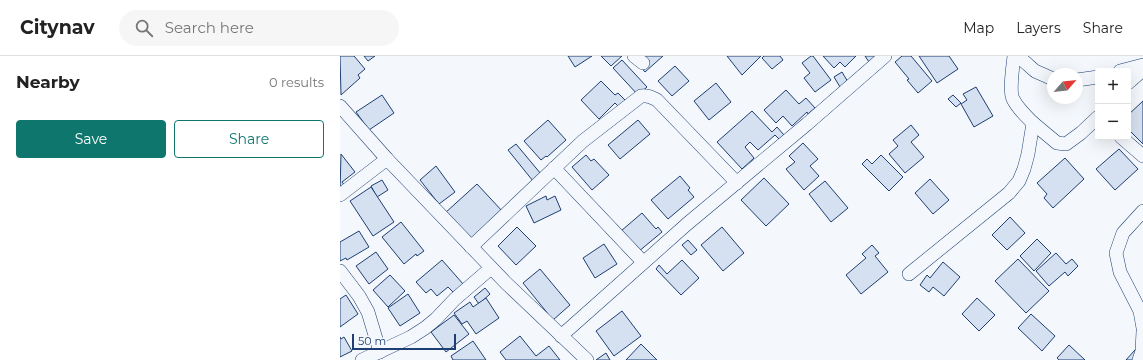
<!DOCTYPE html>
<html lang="en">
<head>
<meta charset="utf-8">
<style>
	:root { --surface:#fff; --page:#f6f6f6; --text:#222; --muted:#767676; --line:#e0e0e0; --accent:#0f766e }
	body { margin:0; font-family:Montserrat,sans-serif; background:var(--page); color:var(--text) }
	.controls { position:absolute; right:12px; top:12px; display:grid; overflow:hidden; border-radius:4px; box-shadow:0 4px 16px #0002 }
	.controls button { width:36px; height:36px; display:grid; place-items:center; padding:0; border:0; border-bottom:1px solid var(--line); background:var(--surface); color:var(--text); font:20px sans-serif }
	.compass { position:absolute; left:707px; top:12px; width:36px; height:36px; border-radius:50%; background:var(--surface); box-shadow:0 4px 16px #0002; rotate:62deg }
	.scale { position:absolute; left:12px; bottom:10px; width:104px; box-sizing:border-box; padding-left:4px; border:2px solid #1d3f73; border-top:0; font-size:11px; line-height:14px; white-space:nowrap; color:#1d3f73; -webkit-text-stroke:3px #f4f7fb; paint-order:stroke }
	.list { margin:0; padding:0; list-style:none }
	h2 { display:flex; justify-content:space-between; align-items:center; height:52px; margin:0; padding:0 16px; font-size:17px }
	h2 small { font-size:13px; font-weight:400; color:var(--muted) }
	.actions { display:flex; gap:8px; padding:12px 16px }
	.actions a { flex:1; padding:9px 0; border:1px solid var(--accent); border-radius:4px; text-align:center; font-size:14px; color:var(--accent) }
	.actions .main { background:var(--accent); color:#fff }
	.icon { flex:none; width:22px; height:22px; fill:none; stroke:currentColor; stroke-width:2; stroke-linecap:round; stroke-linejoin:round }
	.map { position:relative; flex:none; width:803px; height:304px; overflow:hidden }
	header { display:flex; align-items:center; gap:24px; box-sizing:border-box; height:56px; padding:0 20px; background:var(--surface); border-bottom:1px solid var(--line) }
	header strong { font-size:19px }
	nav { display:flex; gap:22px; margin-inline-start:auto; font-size:14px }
	.search { width:280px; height:36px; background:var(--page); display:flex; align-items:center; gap:10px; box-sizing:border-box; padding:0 14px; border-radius:22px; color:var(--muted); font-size:15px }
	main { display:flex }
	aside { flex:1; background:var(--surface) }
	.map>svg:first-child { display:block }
	.building { fill:#d5e0f0; stroke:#1d3f73 }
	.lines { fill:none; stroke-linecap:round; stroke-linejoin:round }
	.street-casing { stroke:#1d3f73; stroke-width:14 }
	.street { stroke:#f4f7fb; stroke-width:13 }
</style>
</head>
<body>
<header>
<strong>Citynav</strong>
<div class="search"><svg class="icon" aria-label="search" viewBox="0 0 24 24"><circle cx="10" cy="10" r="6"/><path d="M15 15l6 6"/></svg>Search here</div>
<nav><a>Map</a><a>Layers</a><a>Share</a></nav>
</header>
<main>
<aside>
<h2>Nearby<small>0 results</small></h2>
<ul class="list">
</ul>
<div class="actions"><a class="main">Save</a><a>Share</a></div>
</aside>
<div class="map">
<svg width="803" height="304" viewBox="0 0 803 304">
	<rect width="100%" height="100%" fill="#f4f7fb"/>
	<!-- building -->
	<g class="building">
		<path d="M 0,0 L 14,0 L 25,13 L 18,19 L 20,22 L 1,39 Z"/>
		<path d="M 24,0 L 35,0 L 28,5 Z"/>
		<path d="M 228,0 L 252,0 L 235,11 Z"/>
		<path d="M 261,0 L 282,0 L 271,10 Z"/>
		<path d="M 291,0 L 323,0 L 305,16 Z"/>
		<path d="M 387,0 L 421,0 L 402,19 Z"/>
		<path d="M 424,0 L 440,0 L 443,4 L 432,13 L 422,2 Z"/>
		<path d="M 471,0 L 473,0 L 491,24 L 475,36 L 464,22 L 470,17 L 462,7 Z"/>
		<path d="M 483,0 L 516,0 L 505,11 L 500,6 L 494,12 Z"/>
		<path d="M 525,0 L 539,0 L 529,6 Z"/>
		<path d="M 562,0 L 571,0 L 592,25 L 578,37 L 567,24 L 569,23 L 555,6 Z"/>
		<path d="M 579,0 L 609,0 L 618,13 L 597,27 Z"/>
		<path d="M 282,4 L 307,31 L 298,39 L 273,12 Z"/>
		<path d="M 335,10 L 349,25 L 332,40 L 318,25 Z"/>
		<path d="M 502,16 L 508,26 L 500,31 L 494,21 Z"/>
		<path d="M 261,25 L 275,39 L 278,37 L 287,46 L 280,52 L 275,47 L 259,63 L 241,44 Z"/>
		<path d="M 376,27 L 391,46 L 369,64 L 354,45 Z"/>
		<path d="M 636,31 L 653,60 L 634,71 L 621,48 L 627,44 L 623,38 Z"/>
		<path d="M 446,34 L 459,48 L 466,42 L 475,52 L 468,58 L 467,56 L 452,70 L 443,60 L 436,67 L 424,54 Z"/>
		<path d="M 42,39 L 54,57 L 29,74 L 16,56 Z"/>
		<path d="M 613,39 L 621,47 L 616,51 L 608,43 Z"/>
		<path d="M 803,45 L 803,88 L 788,73 L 788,59 Z"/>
		<path d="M 412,55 L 432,76 L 437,71 L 444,79 L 439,83 L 435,79 L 418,94 L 410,86 L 405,91 L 414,102 L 402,113 L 377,86 Z"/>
		<path d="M 208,64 L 226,84 L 207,101 L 206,100 L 201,104 L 184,85 Z"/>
		<path d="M 298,64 L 310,78 L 280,103 L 268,89 Z"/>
		<path d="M 571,69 L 579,79 L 571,86 L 584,101 L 565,117 L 549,98 L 558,90 L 553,84 Z"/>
		<path d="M 463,87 L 478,103 L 470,110 L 479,120 L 464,134 L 446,113 L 455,106 L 449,100 Z"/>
		<path d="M 176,88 L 201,118 L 193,125 L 168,94 Z"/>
		<path d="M 779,93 L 798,113 L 775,134 L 756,113 Z"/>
		<path d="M 1,98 L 15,116 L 2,126 L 6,131 L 0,136 Z"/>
		<path d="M 246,99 L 251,105 L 254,103 L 269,119 L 252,134 L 232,111 Z"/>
		<path d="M 541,99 L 563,121 L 549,135 L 522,108 L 527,103 L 532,108 Z"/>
		<path d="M 725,102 L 744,123 L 713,152 L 704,142 L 707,138 L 697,127 Z"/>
		<path d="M 96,110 L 115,136 L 99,148 L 80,124 Z"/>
		<path d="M 340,120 L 350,132 L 348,134 L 354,141 L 328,163 L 311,144 Z"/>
		<path d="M 424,122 L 449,148 L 426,170 L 401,144 Z"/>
		<path d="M 590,123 L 609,144 L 593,158 L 575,137 Z"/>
		<path d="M 42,124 L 48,134 L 37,141 L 31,130 Z"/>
		<path d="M 485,125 L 508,152 L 491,166 L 469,138 Z"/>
		<path d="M 137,128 L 163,156 L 130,185 L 105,157 Z"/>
		<path d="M 31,131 L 54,166 L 33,180 L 10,145 Z"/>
		<path d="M 206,140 L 207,144 L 215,140 L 221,154 L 194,167 L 186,150 Z"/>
		<path d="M 302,157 L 316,173 L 318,171 L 322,176 L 298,196 L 281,175 Z"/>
		<path d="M 670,161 L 685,177 L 667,194 L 652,179 Z"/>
		<path d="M 61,166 L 84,195 L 77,200 L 76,198 L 64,208 L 42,181 Z"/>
		<path d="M 177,171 L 196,190 L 176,209 L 158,190 Z"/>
		<path d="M 382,171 L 404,197 L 383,215 L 361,189 Z"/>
		<path d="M 19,175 L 29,191 L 7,204 L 6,202 L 0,205 L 0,186 Z"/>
		<path d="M 697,183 L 711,197 L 694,215 L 680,200 Z"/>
		<path d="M 348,184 L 357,194 L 351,199 L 342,189 Z"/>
		<path d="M 264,188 L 277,208 L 255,222 L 243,202 Z"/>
		<path d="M 532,189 L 539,197 L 535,200 L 548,216 L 521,238 L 506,219 L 526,202 L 522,198 Z"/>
		<path d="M 36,196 L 48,213 L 29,228 L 16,210 Z"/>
		<path d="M 716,197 L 726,208 L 732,203 L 738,210 L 728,220 L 725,216 L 709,230 L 696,215 Z"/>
		<path d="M 678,203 L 709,235 L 686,257 L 655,225 Z"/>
		<path d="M 102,204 L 124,229 L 114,237 L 108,231 L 97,240 L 91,233 L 86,237 L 76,226 Z"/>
		<path d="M 342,204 L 359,222 L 341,239 L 316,213 L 319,209 L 327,218 Z"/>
		<path d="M 603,206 L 620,221 L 604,240 L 593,231 L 589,236 L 580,229 L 587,219 L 590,222 Z"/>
		<path d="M 200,213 L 230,249 L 213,264 L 183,227 Z"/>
		<path d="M 50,219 L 65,235 L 48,251 L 33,234 Z"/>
		<path d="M 145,232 L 150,238 L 139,248 L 134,241 Z"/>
		<path d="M 68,238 L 80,257 L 60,270 L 48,252 Z"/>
		<path d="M 6,239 L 18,258 L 0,271 L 0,243 Z"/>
		<path d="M 146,242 L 159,262 L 136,278 L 127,265 L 122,268 L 114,257 L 130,246 L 133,251 Z"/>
		<path d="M 637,242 L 655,259 L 639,275 L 622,258 Z"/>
		<path d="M 282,255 L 301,280 L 274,300 L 256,275 Z"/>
		<path d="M 691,258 L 715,280 L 702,295 L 678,272 Z"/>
		<path d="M 114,259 L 129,278 L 106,296 L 91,276 Z"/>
		<path d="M 180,280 L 196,300 L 209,290 L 220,304 L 166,304 L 160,296 Z"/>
		<path d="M 0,281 L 1,283 L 4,281 L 12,295 L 0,301 Z"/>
		<path d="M 133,285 L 146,304 L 113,304 L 111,300 Z"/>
		<path d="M 803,285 L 803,304 L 786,304 Z"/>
		<path d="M 301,288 L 317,304 L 286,304 Z"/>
		<path d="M 729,289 L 745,304 L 719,304 L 717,302 Z"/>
		<path d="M 266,297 L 270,304 L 256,304 Z"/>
	</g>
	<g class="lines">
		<!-- street casing -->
		<g class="street-casing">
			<g id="street">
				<path d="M 294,0 L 303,7"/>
				<path d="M 678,0 L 695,15 L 713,23"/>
				<path d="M 780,15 L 803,9"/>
				<path d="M 737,24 L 758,21"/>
				<path d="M 788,27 L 803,14"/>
				<path d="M 0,50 L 47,103 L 166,227 L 247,304"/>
				<path d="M 693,67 L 717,87 L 726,88 L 741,77 L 758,61"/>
				<path d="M 781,81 L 803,100"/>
				<path d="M 214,112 L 303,206"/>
				<path d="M 0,139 L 47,103"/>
				<path d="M 803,155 L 783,177 L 776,197 L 780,216 L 800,255 L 803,272"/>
				<path d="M 131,191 L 243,85 L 301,40 C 307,39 311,41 317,44 L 397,127"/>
				<path d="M 0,215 L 19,240 L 28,256 L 40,296"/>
				<path d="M 569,218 L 669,137 L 679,125 L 684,113 L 688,98 L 693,67 C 686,60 678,53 673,43 C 669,35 673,10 674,0"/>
				<path d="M 221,280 L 347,168 L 467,68 L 545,0"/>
				<path d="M 22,304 L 71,281 L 85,272 L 96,263 L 115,243 L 151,212"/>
				<path d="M 799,304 L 802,295 L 803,275"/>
			</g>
		</g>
		<!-- street -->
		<use href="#street" class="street"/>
	</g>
</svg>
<div class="controls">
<button>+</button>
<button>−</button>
</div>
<svg class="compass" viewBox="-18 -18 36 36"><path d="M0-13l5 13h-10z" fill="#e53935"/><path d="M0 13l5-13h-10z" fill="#767676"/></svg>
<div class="scale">50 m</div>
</div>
</main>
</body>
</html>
